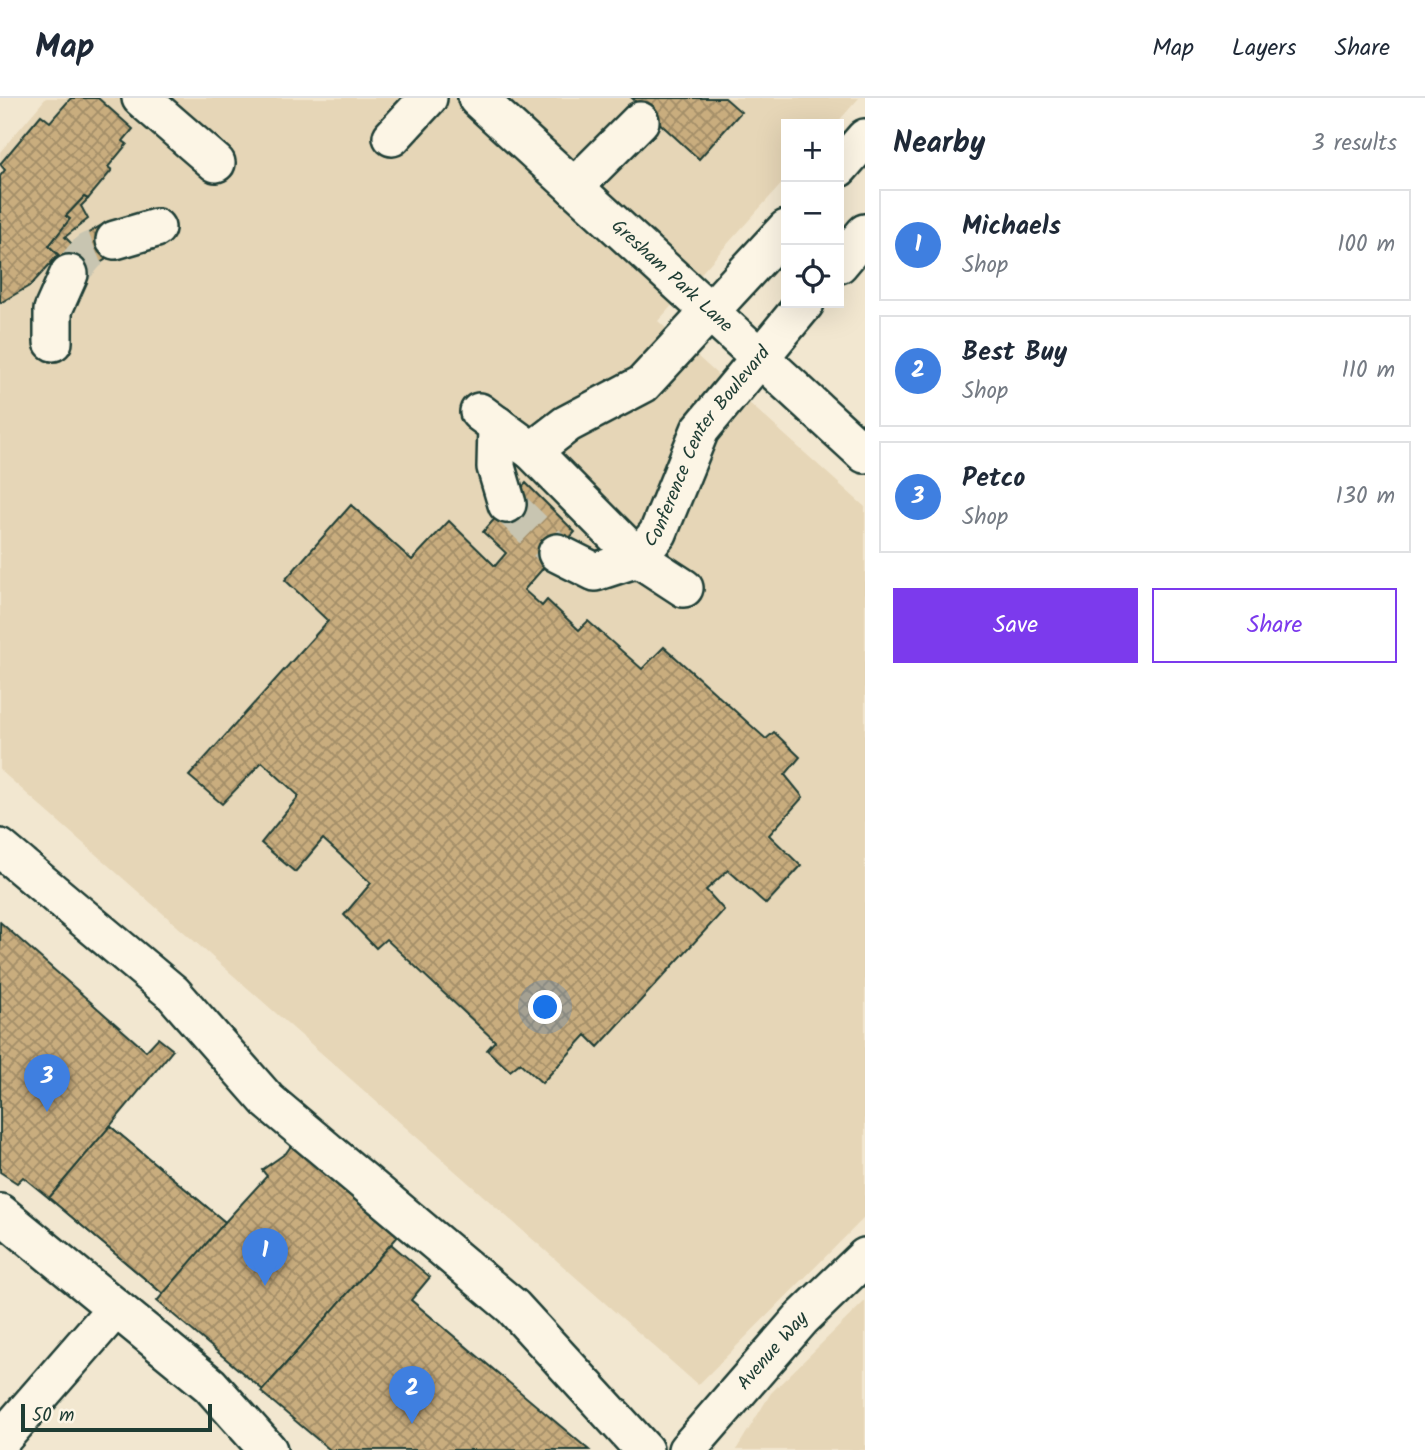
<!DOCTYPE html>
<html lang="en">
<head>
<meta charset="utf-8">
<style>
	:root { --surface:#fff; --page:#f2f2f3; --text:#1f2937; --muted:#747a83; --line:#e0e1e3; --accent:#7c3aed }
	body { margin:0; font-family:Kalam,sans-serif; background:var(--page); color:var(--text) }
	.controls { position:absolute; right:21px; top:21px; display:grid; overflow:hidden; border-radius:0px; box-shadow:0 7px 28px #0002 }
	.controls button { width:63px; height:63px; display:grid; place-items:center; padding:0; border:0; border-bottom:2px solid var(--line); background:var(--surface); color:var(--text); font:35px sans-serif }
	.scale { position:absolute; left:21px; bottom:18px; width:191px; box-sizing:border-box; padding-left:7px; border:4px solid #1f3d34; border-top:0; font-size:19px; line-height:24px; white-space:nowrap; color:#1f3d34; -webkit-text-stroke:5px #fcf5e5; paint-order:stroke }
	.you { position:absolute; left:546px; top:910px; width:24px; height:24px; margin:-18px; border:5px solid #fff; border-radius:50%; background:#1a73e8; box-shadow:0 0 0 10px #1a73e833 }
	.badge { display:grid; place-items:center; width:46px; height:46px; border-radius:50%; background:var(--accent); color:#fff; font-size:23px; font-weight:700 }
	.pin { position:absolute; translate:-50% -58px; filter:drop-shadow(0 2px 4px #0008) }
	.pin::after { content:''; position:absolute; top:37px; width:24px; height:21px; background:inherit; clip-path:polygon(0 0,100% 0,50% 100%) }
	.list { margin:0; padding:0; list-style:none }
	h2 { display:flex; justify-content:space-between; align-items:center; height:91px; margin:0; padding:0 28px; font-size:30px }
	h2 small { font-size:23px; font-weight:400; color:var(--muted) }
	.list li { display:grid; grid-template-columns:46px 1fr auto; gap:21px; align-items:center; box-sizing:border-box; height:112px; margin:0 14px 14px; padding:0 14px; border:2px solid var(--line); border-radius:0px }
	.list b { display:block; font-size:26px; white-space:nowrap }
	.list p { margin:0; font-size:23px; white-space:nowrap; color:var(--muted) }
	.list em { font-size:23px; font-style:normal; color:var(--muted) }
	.actions { display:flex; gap:14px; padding:21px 28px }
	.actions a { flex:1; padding:16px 0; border:2px solid var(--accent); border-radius:0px; text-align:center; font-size:24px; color:var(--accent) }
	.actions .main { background:var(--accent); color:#fff }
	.icon { flex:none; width:38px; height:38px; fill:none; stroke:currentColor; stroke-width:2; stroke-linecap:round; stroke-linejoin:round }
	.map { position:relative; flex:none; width:865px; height:1352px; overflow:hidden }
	header { display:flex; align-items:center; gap:42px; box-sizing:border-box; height:98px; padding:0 35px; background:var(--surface); border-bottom:2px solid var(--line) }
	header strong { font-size:33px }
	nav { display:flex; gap:38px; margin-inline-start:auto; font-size:24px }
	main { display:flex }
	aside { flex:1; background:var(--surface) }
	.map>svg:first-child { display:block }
	.built { fill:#e6d6b7 }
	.building { fill:url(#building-cross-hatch); stroke:#1f3d34; stroke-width:2 }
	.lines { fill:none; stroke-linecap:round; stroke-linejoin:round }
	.minor-tunnel { stroke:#c8c5b1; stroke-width:37; stroke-dasharray:37 18; stroke-linecap:butt }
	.minor-casing { stroke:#1f3d34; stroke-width:42 }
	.minor { stroke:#fcf5e5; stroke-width:37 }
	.labels { text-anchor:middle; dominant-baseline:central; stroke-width:6; stroke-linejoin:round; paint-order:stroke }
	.street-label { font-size:19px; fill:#1f3d34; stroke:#fcf5e5 }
</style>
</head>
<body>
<header>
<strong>Map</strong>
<nav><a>Map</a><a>Layers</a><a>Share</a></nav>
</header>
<main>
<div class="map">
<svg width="865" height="1352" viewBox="0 0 865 1352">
	<defs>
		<pattern id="building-cross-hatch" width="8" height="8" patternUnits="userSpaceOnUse" patternTransform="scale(1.75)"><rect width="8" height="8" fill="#c9ad7e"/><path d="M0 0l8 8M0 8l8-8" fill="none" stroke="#a38e68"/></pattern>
	</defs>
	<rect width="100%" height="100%" fill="#f2e7d0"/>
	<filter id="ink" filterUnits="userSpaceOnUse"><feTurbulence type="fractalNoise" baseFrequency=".0143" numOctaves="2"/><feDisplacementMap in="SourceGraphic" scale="14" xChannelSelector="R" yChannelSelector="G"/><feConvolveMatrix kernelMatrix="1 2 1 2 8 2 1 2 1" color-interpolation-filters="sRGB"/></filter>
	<g filter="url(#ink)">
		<!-- built -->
		<g class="built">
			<path d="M 46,0 L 859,0 L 836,26 L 786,26 L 786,81 L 658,223 L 865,409 L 865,1119 L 698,1287 L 0,672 L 0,54 Z"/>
			<path d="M 865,1203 L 865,1352 L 736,1352 L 771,1295 Z"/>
		</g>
		<!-- building -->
		<g class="building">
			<path d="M 71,0 L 98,0 L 133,31 L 123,43 L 127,46 L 108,69 L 112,72 L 88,101 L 84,99 L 66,118 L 70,121 L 49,148 L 58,156 L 50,166 L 31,187 L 0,205 L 0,78 L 5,72 L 0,66 L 41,17 L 50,24 Z"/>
			<path d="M 632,0 L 725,0 L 741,14 L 699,61 Z"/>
			<path d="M 84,99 L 88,101 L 81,108 L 88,121 L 65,139 L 73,147 L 63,161 L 49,148 L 70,121 L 66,118 Z"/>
			<path d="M 107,124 L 119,153 L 97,167 L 85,184 L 63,161 L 80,140 Z"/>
			<path d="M 526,385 L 575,434 L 524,492 L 542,508 L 547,502 L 579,532 L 588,523 L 642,571 L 664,549 L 766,641 L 774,634 L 800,659 L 785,677 L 803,699 L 769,737 L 801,768 L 766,806 L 728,772 L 706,792 L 724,812 L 598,949 L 586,937 L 542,985 L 520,965 L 510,973 L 487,952 L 495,943 L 386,841 L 376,850 L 344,817 L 371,785 L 323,741 L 295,774 L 261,745 L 299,698 L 262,664 L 222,706 L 189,678 L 328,523 L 285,482 L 351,407 L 412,462 L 449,423 L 495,468 L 506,455 L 483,434 Z"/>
			<path d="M 0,824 L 146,953 L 158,940 L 173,952 L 110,1028 L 225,1124 L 267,1078 L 262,1072 L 286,1055 L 293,1045 L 400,1136 L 263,1292 L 157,1203 L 163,1196 L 49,1100 L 23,1079 L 17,1085 L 0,1074 Z"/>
			<path d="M 110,1028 L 225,1124 L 163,1196 L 49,1100 Z"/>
			<path d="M 391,1146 L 430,1179 L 411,1202 L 589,1352 L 330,1352 L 261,1294 Z"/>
		</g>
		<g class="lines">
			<!-- minor-tunnel -->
			<g class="minor-tunnel">
				<path d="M 69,176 L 89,153 L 115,142"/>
				<path d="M 507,406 L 557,455"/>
			</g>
			<!-- minor casing -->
			<g class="minor-casing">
				<g id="minor">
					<path d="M 141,0 L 216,65"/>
					<path id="s1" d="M 477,0 L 865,356"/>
					<path d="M 392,39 L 428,0"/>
					<path d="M 839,70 L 865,40"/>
					<path d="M 574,89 L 640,23"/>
					<path d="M 115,142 L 156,130"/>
					<path d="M 839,166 L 865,135"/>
					<path d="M 53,244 L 53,212 L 69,176"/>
					<path d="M 479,314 L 532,353 L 638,460 L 684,490"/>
					<path d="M 497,327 L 496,369 L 507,406"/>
					<path d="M 532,353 L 567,326 L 643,286 L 786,131"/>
					<path id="s2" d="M 557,455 L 595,474 L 638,460 L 658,435 L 700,332 L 805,205"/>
					<path d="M 0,750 L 173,895 L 268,1003 L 513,1209 L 644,1352"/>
					<path d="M 0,1115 L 210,1287 L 268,1352"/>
					<path d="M 0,1343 L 115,1211"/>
					<path id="s3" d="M 687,1352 L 801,1221 L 865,1159"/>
				</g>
			</g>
			<!-- minor -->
			<use href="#minor" class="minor"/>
		</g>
	</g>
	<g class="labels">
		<!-- street labels -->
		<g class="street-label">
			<text stroke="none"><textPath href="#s1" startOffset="264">Gresham Park Lane</textPath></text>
			<text stroke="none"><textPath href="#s2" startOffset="220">Conference Center Boulevard</textPath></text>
			<text stroke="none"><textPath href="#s3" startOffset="131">Avenue Way</textPath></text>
		</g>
	</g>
</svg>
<div class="controls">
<button>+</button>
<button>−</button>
<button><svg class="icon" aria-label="locate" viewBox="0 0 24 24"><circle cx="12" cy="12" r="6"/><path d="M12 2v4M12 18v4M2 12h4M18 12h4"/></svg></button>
</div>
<div class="scale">50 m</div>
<div class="you"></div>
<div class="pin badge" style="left:265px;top:1188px;background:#3f7fe0">1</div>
<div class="pin badge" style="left:412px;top:1326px;background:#3f7fe0">2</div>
<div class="pin badge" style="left:47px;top:1014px;background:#3f7fe0">3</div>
</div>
<aside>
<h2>Nearby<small>3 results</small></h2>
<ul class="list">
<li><span class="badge" style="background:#3f7fe0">1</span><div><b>Michaels</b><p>Shop</p></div><em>100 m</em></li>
<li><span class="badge" style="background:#3f7fe0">2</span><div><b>Best Buy</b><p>Shop</p></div><em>110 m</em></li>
<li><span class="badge" style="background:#3f7fe0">3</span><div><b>Petco</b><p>Shop</p></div><em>130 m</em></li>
</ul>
<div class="actions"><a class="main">Save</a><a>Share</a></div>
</aside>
</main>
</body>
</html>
